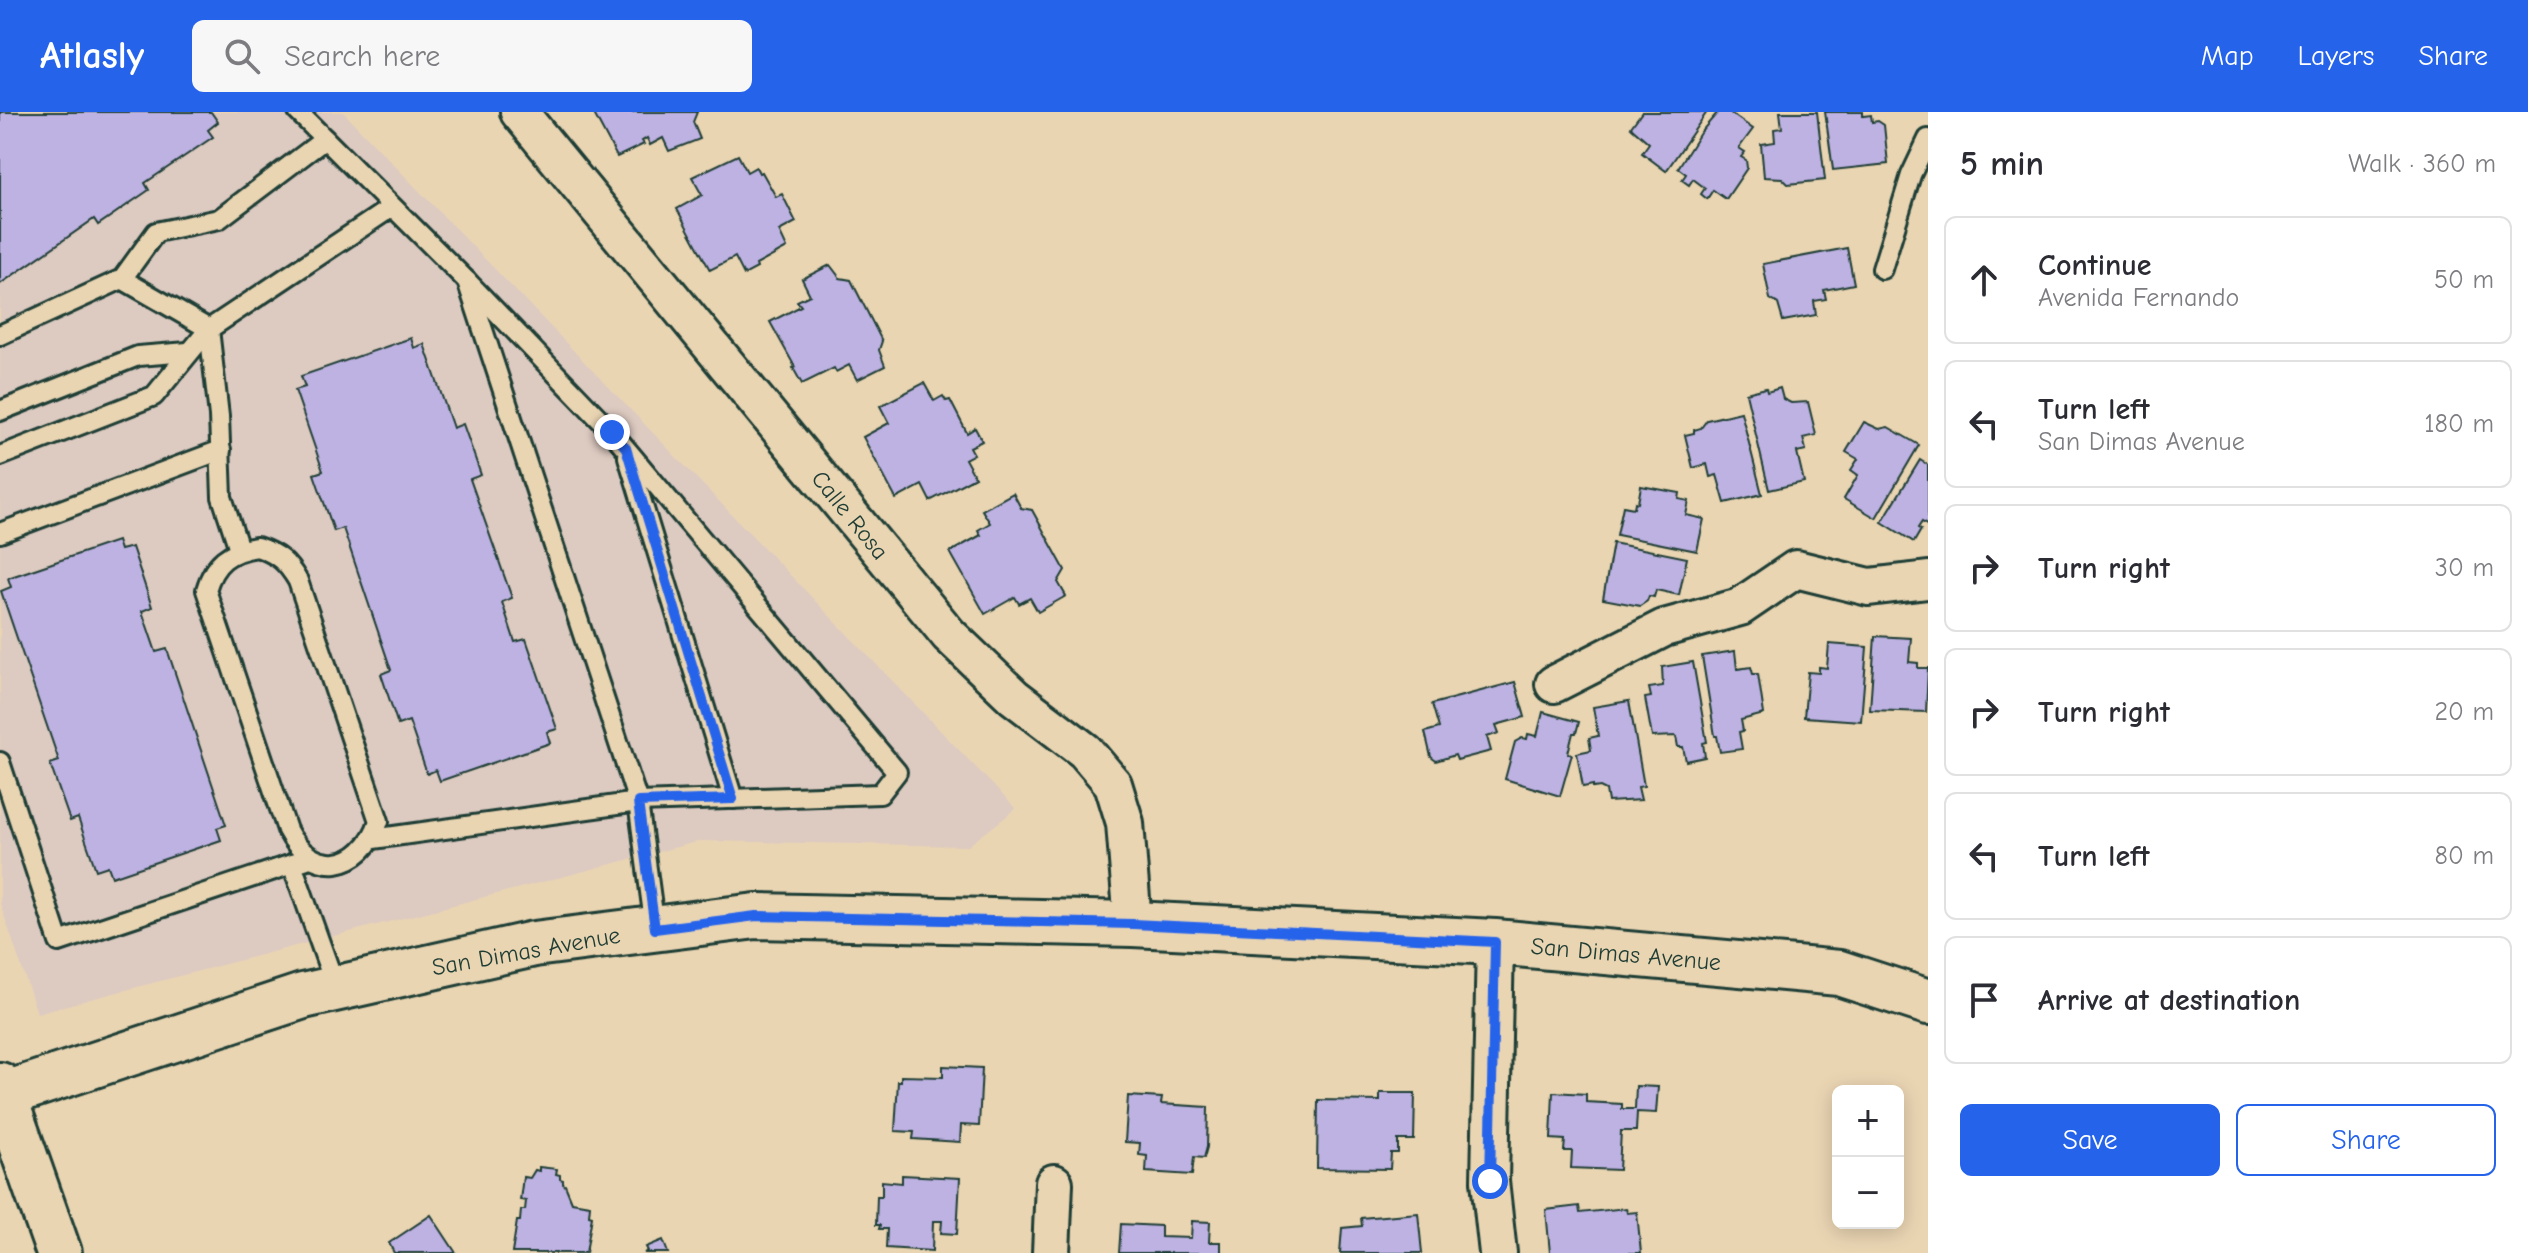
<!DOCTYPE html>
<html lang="en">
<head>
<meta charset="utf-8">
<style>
	:root { --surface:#fff; --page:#f7f7f7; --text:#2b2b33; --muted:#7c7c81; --line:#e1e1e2; --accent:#2563eb }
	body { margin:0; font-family:"Comic Neue",sans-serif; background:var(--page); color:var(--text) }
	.controls { position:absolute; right:24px; bottom:24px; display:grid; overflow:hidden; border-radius:12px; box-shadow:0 4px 20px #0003 }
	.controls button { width:72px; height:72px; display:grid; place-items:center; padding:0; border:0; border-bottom:2px solid var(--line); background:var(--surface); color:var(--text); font:40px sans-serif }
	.stop { position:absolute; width:24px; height:24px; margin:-18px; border:6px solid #2563eb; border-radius:50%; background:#fff }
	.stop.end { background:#2563eb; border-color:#fff; box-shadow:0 2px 8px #0008 }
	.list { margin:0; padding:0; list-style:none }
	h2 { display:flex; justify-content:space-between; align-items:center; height:104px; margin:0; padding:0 32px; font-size:34px }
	h2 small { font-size:26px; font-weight:400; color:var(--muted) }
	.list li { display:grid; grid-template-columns:52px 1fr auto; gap:24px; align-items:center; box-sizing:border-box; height:128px; margin:0 16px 16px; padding:0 16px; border:2px solid var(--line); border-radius:12px }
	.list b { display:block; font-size:30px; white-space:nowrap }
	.list p { margin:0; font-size:26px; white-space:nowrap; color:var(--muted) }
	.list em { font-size:26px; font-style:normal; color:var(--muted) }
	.actions { display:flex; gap:16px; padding:24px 32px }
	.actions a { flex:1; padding:18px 0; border:2px solid var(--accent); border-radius:12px; text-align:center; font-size:28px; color:var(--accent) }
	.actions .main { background:var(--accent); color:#fff }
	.icon { flex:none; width:44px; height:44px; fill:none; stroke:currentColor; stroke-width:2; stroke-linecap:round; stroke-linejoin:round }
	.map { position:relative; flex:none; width:1928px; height:1141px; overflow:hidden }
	header { display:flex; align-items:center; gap:48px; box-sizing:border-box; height:112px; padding:0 40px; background:var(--accent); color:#fff }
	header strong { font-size:38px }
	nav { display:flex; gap:44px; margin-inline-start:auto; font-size:28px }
	.search { width:560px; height:72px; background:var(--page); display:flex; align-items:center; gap:20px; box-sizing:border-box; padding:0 28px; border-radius:12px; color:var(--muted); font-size:30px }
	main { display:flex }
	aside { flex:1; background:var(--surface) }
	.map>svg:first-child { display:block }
	.built { fill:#ddcac1 }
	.building { fill:#beb2e3; stroke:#1f3d34; stroke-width:2 }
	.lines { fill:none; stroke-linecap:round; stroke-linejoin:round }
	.lane-casing { stroke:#1f3d34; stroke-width:24 }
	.street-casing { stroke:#1f3d34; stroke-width:42 }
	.secondary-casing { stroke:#1f3d34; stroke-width:50 }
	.lane { stroke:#ead5b3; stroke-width:18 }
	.street { stroke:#ead5b3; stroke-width:36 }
	.secondary { stroke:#ead5b3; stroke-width:44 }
	.route { stroke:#2563eb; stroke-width:10 }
	.labels { text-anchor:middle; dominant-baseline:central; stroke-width:6; stroke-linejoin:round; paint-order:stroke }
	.street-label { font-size:24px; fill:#1f3d34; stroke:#ead5b3 }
</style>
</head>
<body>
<header>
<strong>Atlasly</strong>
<div class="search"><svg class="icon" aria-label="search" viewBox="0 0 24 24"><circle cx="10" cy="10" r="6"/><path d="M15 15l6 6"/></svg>Search here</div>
<nav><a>Map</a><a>Layers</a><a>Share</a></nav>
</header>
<main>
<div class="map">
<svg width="1928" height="1141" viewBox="0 0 1928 1141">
	<rect width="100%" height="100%" fill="#ead5b3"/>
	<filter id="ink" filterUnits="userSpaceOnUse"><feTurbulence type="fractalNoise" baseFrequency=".0125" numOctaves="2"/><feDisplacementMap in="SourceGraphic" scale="16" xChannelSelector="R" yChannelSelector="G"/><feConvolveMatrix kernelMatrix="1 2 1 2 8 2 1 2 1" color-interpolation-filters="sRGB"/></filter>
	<g filter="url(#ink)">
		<!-- built -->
		<path class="built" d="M 0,0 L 343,0 L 1016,697 L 968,734 L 700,729 L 37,901 L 0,791 Z"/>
		<!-- building -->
		<g class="building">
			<path d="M 0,0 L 211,0 L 218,10 L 208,18 L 213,25 L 145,71 L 149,78 L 98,113 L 94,107 L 0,172 Z"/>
			<path d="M 593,0 L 697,0 L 693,10 L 700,27 L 669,39 L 663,26 L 650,33 L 647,26 L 642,29 L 644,32 L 617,45 Z"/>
			<path d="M 1642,0 L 1707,0 L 1666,59 L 1642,41 L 1649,31 L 1631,15 Z"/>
			<path d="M 1718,0 L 1729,0 L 1753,17 L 1739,36 L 1745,40 L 1741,45 L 1746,48 L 1747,56 L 1726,87 L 1713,78 L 1707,87 L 1701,82 L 1705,76 L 1693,67 L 1689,73 L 1682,68 L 1686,62 L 1678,56 L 1700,21 Z"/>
			<path d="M 1780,0 L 1817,0 L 1825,68 L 1788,72 L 1782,66 L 1764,65 L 1761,32 L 1775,30 L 1774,17 L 1782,16 Z"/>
			<path d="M 1825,0 L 1863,0 L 1863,4 L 1871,3 L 1872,10 L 1878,9 L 1884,13 L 1888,52 L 1833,58 Z"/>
			<path d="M 738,43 L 747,60 L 756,55 L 759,61 L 762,60 L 776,85 L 782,82 L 796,110 L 779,119 L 787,136 L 756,153 L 757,156 L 744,163 L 735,145 L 710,158 L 677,97 L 702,83 L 692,65 Z"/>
			<path d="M 1847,136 L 1854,172 L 1824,178 L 1826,187 L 1814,189 L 1816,203 L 1783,209 L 1778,192 L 1770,187 L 1763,152 Z"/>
			<path d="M 830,153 L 840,166 L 851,168 L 882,229 L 879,238 L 885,254 L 857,268 L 849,253 L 836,260 L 834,256 L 802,272 L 793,256 L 795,255 L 770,210 L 801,194 L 797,189 L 810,183 L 802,167 Z"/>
			<path d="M 411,226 L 414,236 L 424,232 L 453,316 L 463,312 L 481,363 L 470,367 L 512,486 L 502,490 L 515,530 L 526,527 L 557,617 L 547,620 L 550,631 L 440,669 L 436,658 L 427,662 L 409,609 L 398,613 L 381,562 L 391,558 L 343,416 L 334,419 L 314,362 L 323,359 L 295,278 L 305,275 L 301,264 Z"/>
			<path d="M 924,271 L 934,289 L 943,284 L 946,289 L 950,288 L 967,321 L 975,316 L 982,329 L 970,335 L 974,342 L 965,347 L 975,365 L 930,389 L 922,373 L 896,387 L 863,325 L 889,311 L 880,294 Z"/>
			<path d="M 1766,276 L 1767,280 L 1780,276 L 1783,287 L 1791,291 L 1808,290 L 1816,323 L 1803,326 L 1806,338 L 1797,340 L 1804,370 L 1769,378 L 1746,281 Z"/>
			<path d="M 1741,300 L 1762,382 L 1725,391 L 1717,363 L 1710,365 L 1707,352 L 1693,356 L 1685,323 L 1694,321 L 1694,318 L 1701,316 L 1707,308 Z"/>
			<path d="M 1864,310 L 1879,317 L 1888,315 L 1919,333 L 1876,406 L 1844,387 L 1858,363 L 1851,358 L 1858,347 L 1846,340 Z"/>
			<path d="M 1920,348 L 1928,353 L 1928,414 L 1922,410 L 1918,416 L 1921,418 L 1914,430 L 1882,410 Z"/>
			<path d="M 1641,374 L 1680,381 L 1679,387 L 1689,389 L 1686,403 L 1704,407 L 1697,439 L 1617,423 L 1623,394 L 1634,396 L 1635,390 L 1638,391 Z"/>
			<path d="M 1013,381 L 1021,396 L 1032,398 L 1065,458 L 1058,470 L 1066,484 L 1038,500 L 1030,486 L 1019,492 L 1015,485 L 985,502 L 950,440 L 981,423 L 978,418 L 990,411 L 982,398 Z"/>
			<path d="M 117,429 L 120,438 L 132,435 L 152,495 L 142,499 L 156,540 L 167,537 L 226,713 L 217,716 L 221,728 L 112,765 L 108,754 L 96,758 L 78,706 L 70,709 L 50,652 L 59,649 L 1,479 L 11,475 L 8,466 Z"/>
			<path d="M 1613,431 L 1687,446 L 1679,483 L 1656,478 L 1654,485 L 1649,484 L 1647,489 L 1640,494 L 1603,487 Z"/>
			<path d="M 1875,524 L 1911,526 L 1909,550 L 1918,551 L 1918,556 L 1928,556 L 1926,600 L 1870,598 Z"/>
			<path d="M 1829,532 L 1867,535 L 1861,609 L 1804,605 L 1808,560 L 1819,561 L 1819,555 L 1827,556 Z"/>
			<path d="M 1735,539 L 1737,557 L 1751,555 L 1753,562 L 1758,562 L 1764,602 L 1741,608 L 1743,619 L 1739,620 L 1742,637 L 1720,640 L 1717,624 L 1715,624 L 1702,544 Z"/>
			<path d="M 1693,550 L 1707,630 L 1703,631 L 1705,645 L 1686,649 L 1683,635 L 1678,635 L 1676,624 L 1652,625 L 1645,586 L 1651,585 L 1649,576 L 1663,574 L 1662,555 Z"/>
			<path d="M 1515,570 L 1525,605 L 1496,613 L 1499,621 L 1487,625 L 1491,639 L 1457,648 L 1455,643 L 1436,649 L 1431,645 L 1425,620 L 1439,616 L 1432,592 Z"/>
			<path d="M 1629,589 L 1644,674 L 1638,675 L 1641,688 L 1608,690 L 1606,678 L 1600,675 L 1593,676 L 1593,673 L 1583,675 L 1577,641 L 1591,638 L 1589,626 L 1598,624 L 1593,595 Z"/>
			<path d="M 1543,600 L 1579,610 L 1576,621 L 1573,621 L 1568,641 L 1572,642 L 1560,684 L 1505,667 L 1515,630 L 1522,626 L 1527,627 L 1528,622 L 1537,624 Z"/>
			<path d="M 943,954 L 982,956 L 979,1014 L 961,1013 L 960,1030 L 913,1027 L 914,1020 L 895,1019 L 898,969 L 901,969 L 901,964 L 943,965 Z"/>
			<path d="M 1636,974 L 1658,975 L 1656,1001 L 1637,1000 L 1636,1019 L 1621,1019 L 1619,1058 L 1571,1056 L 1572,1039 L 1564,1039 L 1565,1028 L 1551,1027 L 1553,980 L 1586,982 L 1586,990 L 1622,992 L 1622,997 L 1635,997 Z"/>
			<path d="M 1380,981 L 1415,981 L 1414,1028 L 1398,1028 L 1398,1041 L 1391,1041 L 1390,1057 L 1317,1056 L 1318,988 L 1380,989 Z"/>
			<path d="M 1128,984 L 1162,986 L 1161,992 L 1208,995 L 1207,1035 L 1204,1046 L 1194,1045 L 1192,1063 L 1146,1060 L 1147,1044 L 1139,1043 L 1140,1031 L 1125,1030 Z"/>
			<path d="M 539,1055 L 557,1057 L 556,1062 L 560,1063 L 560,1067 L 563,1068 L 563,1072 L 565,1073 L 572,1090 L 590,1093 L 589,1103 L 592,1104 L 586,1141 L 512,1141 L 517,1109 L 520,1109 L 521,1098 L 525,1098 L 526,1089 L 520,1088 L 523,1065 L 530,1066 L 535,1058 L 539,1059 Z"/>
			<path d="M 902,1063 L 960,1066 L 957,1122 L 941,1121 L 942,1109 L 933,1109 L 932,1139 L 886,1136 L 887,1117 L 879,1117 L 880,1113 L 876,1113 L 877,1084 L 882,1084 L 882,1069 L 902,1071 Z"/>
			<path d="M 1579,1094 L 1580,1101 L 1626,1096 L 1627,1101 L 1637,1100 L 1641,1141 L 1550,1141 L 1546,1098 Z"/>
			<path d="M 1418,1101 L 1422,1141 L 1340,1141 L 1342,1116 L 1362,1114 L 1361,1106 Z"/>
			<path d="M 431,1103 L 456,1141 L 394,1141 L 389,1131 Z"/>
			<path d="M 1192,1109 L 1210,1110 L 1209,1130 L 1221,1130 L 1221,1141 L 1119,1141 L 1121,1112 L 1161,1114 L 1161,1125 L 1191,1126 Z"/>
			<path d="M 663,1128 L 668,1141 L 644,1141 L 648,1139 L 646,1135 Z"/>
		</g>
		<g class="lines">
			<!-- lane casing -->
			<g class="lane-casing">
				<g id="lane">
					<path d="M 298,0 L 467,169 L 638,690 L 655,817"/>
					<path d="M 1882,157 L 1911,63 L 1928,27"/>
					<path d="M 122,167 L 209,217"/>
					<path d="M 209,217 L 219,304 L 222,385 L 239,437"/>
					<path d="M 0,223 L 122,167 L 156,120 L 219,107 L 325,27"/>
					<path d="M 0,299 L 138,244 L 188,240"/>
					<path d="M 0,344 L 154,284 L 209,217 L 392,95"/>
					<path d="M 628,345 L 733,687"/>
					<path d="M 0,421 L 221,338"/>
					<path d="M 257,435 C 278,442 287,450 298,469 L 379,709 C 362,760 312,767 287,718 L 206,478 C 214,450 229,439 257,435 Z"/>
					<path d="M 0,650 L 59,830 L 310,746"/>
					<path d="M 373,727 L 638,690 L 880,682 L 897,660 L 612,320 L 467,169"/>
					<path d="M 292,752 L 336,876"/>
				</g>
			</g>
			<!-- street casing -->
			<g class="street-casing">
				<g id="street">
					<path d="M 519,0 L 949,523 L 1014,585 L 1085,639 L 1113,672 L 1125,711 L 1133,812"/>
					<path d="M 1554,572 L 1664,516 L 1740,495 L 1796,457 L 1869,475 L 1928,468"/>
					<path d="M 1495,830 L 1490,1069 L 1498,1141"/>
					<path d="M 1051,1141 L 1054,1071"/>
				</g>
			</g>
			<!-- secondary casing -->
			<g class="secondary-casing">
				<g id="secondary">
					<path d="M 0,973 L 59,1141"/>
					<path d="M 0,984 L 303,884 L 534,832 L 756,804 L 1133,812 L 1495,830 L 1839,861 L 1928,890"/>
				</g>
			</g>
			<!-- lane -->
			<use href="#lane" class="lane"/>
			<!-- street -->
			<use href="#street" class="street"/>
			<!-- secondary -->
			<use href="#secondary" class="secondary"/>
		</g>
	</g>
	<g class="lines" filter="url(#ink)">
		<!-- route -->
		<path class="route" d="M 612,320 L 626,336 L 733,687 L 638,690 L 655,817 L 756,804 L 1133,812 L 1495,830 L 1490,1069"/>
	</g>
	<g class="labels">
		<!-- street labels -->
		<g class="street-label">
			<text transform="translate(850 403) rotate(51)">Calle Rosa</text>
			<text transform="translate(526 839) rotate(-10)">San Dimas Avenue</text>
			<text transform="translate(1626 842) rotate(5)">San Dimas Avenue</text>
		</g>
	</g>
</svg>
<div class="controls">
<button>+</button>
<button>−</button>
</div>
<div class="stop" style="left:1490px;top:1069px"></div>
<div class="stop end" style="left:612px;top:320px"></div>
</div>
<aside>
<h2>5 min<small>Walk · 360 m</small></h2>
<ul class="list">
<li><svg class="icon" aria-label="ahead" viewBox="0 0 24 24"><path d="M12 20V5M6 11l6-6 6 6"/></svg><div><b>Continue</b><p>Avenida Fernando</p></div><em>50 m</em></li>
<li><svg class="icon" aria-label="left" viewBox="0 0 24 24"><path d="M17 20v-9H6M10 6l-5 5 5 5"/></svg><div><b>Turn left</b><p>San Dimas Avenue</p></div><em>180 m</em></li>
<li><svg class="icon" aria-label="right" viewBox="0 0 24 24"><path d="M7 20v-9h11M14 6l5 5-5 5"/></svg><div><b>Turn right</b></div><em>30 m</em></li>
<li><svg class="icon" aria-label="right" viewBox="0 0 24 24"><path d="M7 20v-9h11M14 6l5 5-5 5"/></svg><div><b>Turn right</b></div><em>20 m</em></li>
<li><svg class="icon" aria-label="left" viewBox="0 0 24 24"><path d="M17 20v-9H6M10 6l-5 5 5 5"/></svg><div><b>Turn left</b></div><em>80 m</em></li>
<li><svg class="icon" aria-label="arrive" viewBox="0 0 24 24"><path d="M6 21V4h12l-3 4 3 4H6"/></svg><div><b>Arrive at destination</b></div></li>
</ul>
<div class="actions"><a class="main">Save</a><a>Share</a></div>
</aside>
</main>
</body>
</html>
